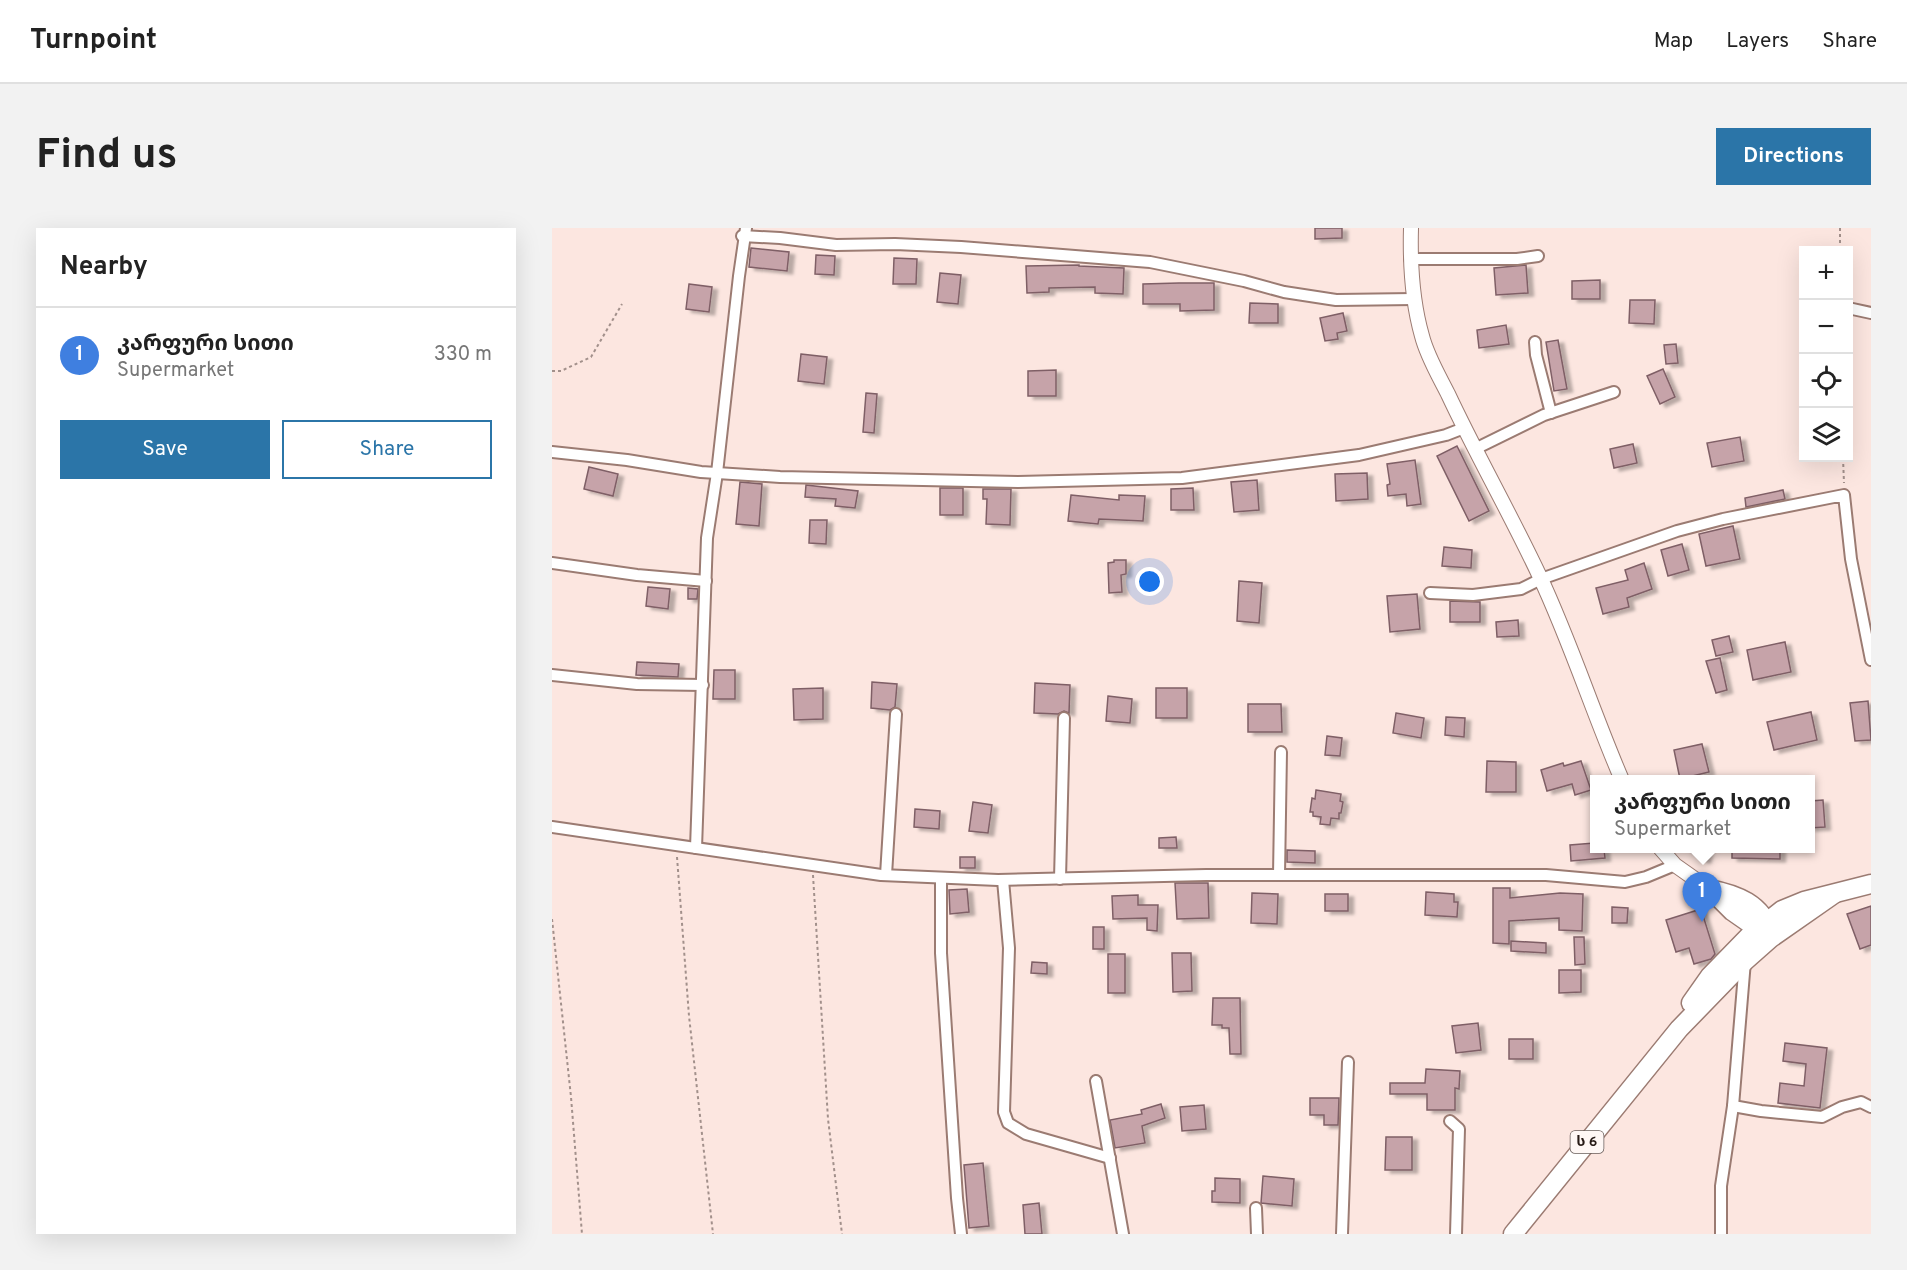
<!DOCTYPE html>
<html lang="en">
<head>
<meta charset="utf-8">
<style>
	:root { --surface:#fff; --page:#f2f2f2; --text:#222; --muted:#767676; --line:#e0e0e0; --accent:#2b75a8 }
	body { margin:0; font-family:Overpass,"Noto Sans Georgian",sans-serif; background:var(--page); color:var(--text) }
	.controls { position:absolute; right:18px; top:18px; display:grid; overflow:hidden; border-radius:0px; box-shadow:0 6px 24px #0002 }
	.controls button { width:54px; height:54px; display:grid; place-items:center; padding:0; border:0; border-bottom:2px solid var(--line); background:var(--surface); color:var(--text); font:30px sans-serif }
	.you { position:absolute; left:598px; top:354px; width:21px; height:21px; margin:-15px; border:4px solid #fff; border-radius:50%; background:#1a73e8; box-shadow:0 0 0 9px #1a73e833 }
	.badge { display:grid; place-items:center; width:39px; height:39px; border-radius:50%; background:var(--accent); color:#fff; font-size:20px; font-weight:700 }
	.pin { position:absolute; translate:-50% -50px; filter:drop-shadow(0 2px 3px #0008) }
	.pin::after { content:''; position:absolute; top:32px; width:21px; height:18px; background:inherit; clip-path:polygon(0 0,100% 0,50% 100%) }
	.popup { position:absolute; left:1038px; top:547px; width:225px; height:78px; box-sizing:border-box; display:grid; place-content:center; border-radius:0px; background:var(--surface); filter:drop-shadow(0 2px 4px #0005); font-size:20px; white-space:nowrap; color:var(--muted) }
	.popup b { font-size:22px; color:var(--text) }
	.popup::after { content:''; position:absolute; left:50%; top:100%; margin-left:-12px; border:12px solid transparent; border-top-color:var(--surface) }
	.list { margin:0; padding:0; list-style:none }
	h2 { display:flex; justify-content:space-between; align-items:center; height:78px; margin:0; padding:0 24px; font-size:26px }
	h2 small { font-size:20px; font-weight:400; color:var(--muted) }
	.list li { display:grid; grid-template-columns:39px 1fr auto; gap:18px; align-items:center; box-sizing:border-box; height:96px; padding:0 24px; border-top:2px solid var(--line) }
	.list b { display:block; font-size:22px; white-space:nowrap }
	.list p { margin:0; font-size:20px; white-space:nowrap; color:var(--muted) }
	.list em { font-size:20px; font-style:normal; color:var(--muted) }
	.actions { display:flex; gap:12px; padding:18px 24px }
	.actions a { flex:1; padding:14px 0; border:2px solid var(--accent); border-radius:0px; text-align:center; font-size:21px; color:var(--accent) }
	.actions .main { background:var(--accent); color:#fff }
	.icon { flex:none; width:33px; height:33px; fill:none; stroke:currentColor; stroke-width:2; stroke-linecap:round; stroke-linejoin:round }
	.map { position:relative; flex:none; width:1319px; height:1006px; overflow:hidden; border-radius:0px }
	header { display:flex; align-items:center; gap:36px; box-sizing:border-box; height:84px; padding:0 30px; background:var(--surface); border-bottom:2px solid var(--line) }
	header strong { font-size:28px }
	nav { display:flex; gap:33px; margin-inline-start:auto; font-size:21px }
	.intro { display:flex; align-items:center; justify-content:space-between; box-sizing:border-box; height:144px; padding:0 36px }
	h1 { margin:0; font-size:42px }
	.button { padding:15px 27px; border-radius:0px; background:var(--accent); color:#fff; font-size:21px; font-weight:700 }
	main { display:flex; gap:36px; padding:0 36px }
	aside { flex:1; background:var(--surface); border-radius:0px; box-shadow:0 6px 24px #0002 }
	.map>svg:first-child { display:block }
	.building { fill:#c6a3a9; stroke:#7f5f66; stroke-width:1.5; filter:url(#shadow) }
	.lines { fill:none; stroke-linecap:round; stroke-linejoin:round }
	.street-casing { stroke:#9b7b72; stroke-width:14 }
	.secondary-casing { stroke:#9b7b72; stroke-width:16 }
	.highway-casing { stroke:#9b7b72; stroke-width:21 }
	.path { stroke:#a2908b; stroke-width:2; stroke-dasharray:3 3; stroke-linecap:butt }
	.street { stroke:#fff; stroke-width:10 }
	.secondary { stroke:#fff; stroke-width:14 }
	.highway { stroke:#fff; stroke-width:18 }
	.labels { text-anchor:middle; dominant-baseline:central; stroke-width:4.5; stroke-linejoin:round; paint-order:stroke }
	.shield { fill:#fef7f5; stroke:#685d5a; stroke-width:1.5 }
	.shield-label { font-size:14px; font-weight:bold; fill:#271b17 }
</style>
</head>
<body>
<header>
<strong>Turnpoint</strong>
<nav><a>Map</a><a>Layers</a><a>Share</a></nav>
</header>
<div class="intro"><h1>Find us</h1><a class="button">Directions</a></div>
<main>
<aside>
<h2>Nearby<small></small></h2>
<ul class="list">
<li><span class="badge" style="background:#3f7fe0">1</span><div><b>კარფური სითი</b><p>Supermarket</p></div><em>330 m</em></li>
</ul>
<div class="actions"><a class="main">Save</a><a>Share</a></div>
</aside>
<div class="map">
<svg width="1319" height="1006" viewBox="0 0 1319 1006">
	<defs>
		<filter id="shadow"><feDropShadow dx="5.5" dy="3" stdDeviation="1.5" flood-color="#0004"/></filter>
	</defs>
	<rect width="100%" height="100%" fill="#fce6e0"/>
	<!-- building -->
	<g class="building">
		<path d="M 763,0 L 790,0 L 790,10 L 763,11 Z"/>
		<path d="M 199,20 L 237,24 L 235,43 L 197,39 Z"/>
		<path d="M 264,27 L 283,28 L 282,47 L 263,46 Z"/>
		<path d="M 342,30 L 365,31 L 364,56 L 341,56 Z"/>
		<path d="M 527,37 L 527,38 L 572,40 L 571,66 L 543,65 L 543,59 L 497,60 L 497,64 L 475,65 L 474,38 Z"/>
		<path d="M 974,37 L 976,65 L 944,67 L 942,40 Z"/>
		<path d="M 388,45 L 409,47 L 406,76 L 385,74 Z"/>
		<path d="M 1048,52 L 1048,71 L 1020,71 L 1020,53 Z"/>
		<path d="M 627,55 L 662,55 L 662,82 L 628,83 L 628,76 L 591,76 L 591,56 Z"/>
		<path d="M 137,56 L 160,59 L 157,84 L 134,81 Z"/>
		<path d="M 1078,72 L 1103,72 L 1102,96 L 1077,95 Z"/>
		<path d="M 698,75 L 726,76 L 726,95 L 697,95 Z"/>
		<path d="M 791,85 L 795,103 L 785,105 L 786,111 L 773,113 L 768,90 Z"/>
		<path d="M 954,97 L 957,116 L 927,120 L 925,102 Z"/>
		<path d="M 1006,112 L 1015,161 L 1002,163 L 994,114 Z"/>
		<path d="M 1124,116 L 1126,135 L 1114,136 L 1112,117 Z"/>
		<path d="M 249,126 L 275,129 L 272,156 L 246,153 Z"/>
		<path d="M 1111,141 L 1123,169 L 1108,176 L 1095,148 Z"/>
		<path d="M 504,142 L 504,168 L 476,168 L 476,143 Z"/>
		<path d="M 314,165 L 325,166 L 322,205 L 311,204 Z"/>
		<path d="M 1188,209 L 1192,233 L 1160,239 L 1155,215 Z"/>
		<path d="M 1081,216 L 1085,235 L 1062,240 L 1058,221 Z"/>
		<path d="M 905,218 L 937,283 L 917,293 L 885,228 Z"/>
		<path d="M 863,232 L 869,276 L 855,278 L 854,266 L 836,268 L 835,257 L 838,256 L 835,236 Z"/>
		<path d="M 37,239 L 66,246 L 61,268 L 32,261 Z"/>
		<path d="M 815,245 L 816,271 L 784,273 L 783,246 Z"/>
		<path d="M 705,252 L 707,282 L 682,284 L 679,254 Z"/>
		<path d="M 188,254 L 210,256 L 207,298 L 184,296 Z"/>
		<path d="M 254,257 L 306,263 L 303,280 L 283,278 L 284,271 L 253,269 Z"/>
		<rect x="388" y="260" width="23" height="27"/>
		<path d="M 641,260 L 642,282 L 619,282 L 619,261 Z"/>
		<path d="M 431,261 L 459,261 L 458,297 L 434,296 L 435,271 L 431,271 Z"/>
		<path d="M 1231,262 L 1233,271 L 1194,279 L 1193,270 Z"/>
		<path d="M 519,267 L 567,272 L 567,267 L 593,268 L 591,293 L 547,291 L 546,296 L 516,293 Z"/>
		<path d="M 258,292 L 275,292 L 274,316 L 257,315 Z"/>
		<path d="M 1181,298 L 1188,331 L 1154,338 L 1147,306 Z"/>
		<path d="M 1130,316 L 1137,342 L 1116,348 L 1109,322 Z"/>
		<path d="M 892,319 L 920,322 L 919,340 L 890,338 Z"/>
		<path d="M 562,332 L 574,332 L 574,346 L 569,347 L 570,364 L 557,365 L 556,335 L 562,334 Z"/>
		<path d="M 1092,335 L 1100,361 L 1075,370 L 1077,379 L 1051,386 L 1044,360 L 1076,352 L 1073,342 Z"/>
		<path d="M 687,353 L 710,355 L 707,395 L 685,393 Z"/>
		<path d="M 96,359 L 118,361 L 116,381 L 94,378 Z"/>
		<path d="M 136,360 L 146,361 L 145,371 L 136,371 Z"/>
		<path d="M 865,366 L 868,401 L 838,404 L 835,368 Z"/>
		<path d="M 898,373 L 928,374 L 928,394 L 898,394 Z"/>
		<path d="M 966,392 L 967,408 L 945,409 L 944,394 Z"/>
		<path d="M 1177,408 L 1181,424 L 1164,428 L 1160,412 Z"/>
		<path d="M 1233,414 L 1239,444 L 1201,452 L 1195,422 Z"/>
		<path d="M 1168,430 L 1175,462 L 1164,465 L 1154,433 Z"/>
		<path d="M 85,434 L 127,436 L 126,449 L 84,447 Z"/>
		<path d="M 162,442 L 183,442 L 183,471 L 161,471 Z"/>
		<path d="M 320,454 L 345,456 L 343,479 L 338,482 L 319,480 Z"/>
		<path d="M 483,455 L 518,457 L 517,485 L 512,483 L 506,486 L 482,485 Z"/>
		<path d="M 271,460 L 271,491 L 242,492 L 241,461 Z"/>
		<rect x="604" y="460" width="31" height="30"/>
		<path d="M 556,468 L 580,471 L 578,495 L 554,493 Z"/>
		<path d="M 1316,473 L 1319,512 L 1303,513 L 1298,475 Z"/>
		<path d="M 696,476 L 729,476 L 730,504 L 696,504 Z"/>
		<path d="M 1259,484 L 1265,512 L 1222,522 L 1215,494 Z"/>
		<path d="M 844,485 L 872,490 L 869,510 L 841,505 Z"/>
		<path d="M 894,489 L 913,490 L 912,509 L 893,507 Z"/>
		<path d="M 775,508 L 790,510 L 788,528 L 773,527 Z"/>
		<path d="M 1150,516 L 1157,544 L 1128,551 L 1122,522 Z"/>
		<path d="M 935,533 L 964,534 L 964,564 L 934,564 Z"/>
		<path d="M 1029,533 L 1039,562 L 1023,567 L 1020,556 L 995,563 L 989,542 L 1011,535 L 1012,538 Z"/>
		<path d="M 764,562 L 789,566 L 788,573 L 791,574 L 789,585 L 787,585 L 787,591 L 779,590 L 778,597 L 768,596 L 769,589 L 761,588 L 761,584 L 758,584 L 760,570 L 763,571 Z"/>
		<path d="M 1271,572 L 1273,599 L 1258,600 L 1258,573 Z"/>
		<path d="M 421,574 L 440,577 L 436,605 L 417,603 Z"/>
		<path d="M 363,581 L 388,583 L 387,601 L 362,599 Z"/>
		<path d="M 624,609 L 625,620 L 607,620 L 607,610 Z"/>
		<path d="M 1042,615 L 1042,621 L 1052,621 L 1053,630 L 1019,633 L 1018,617 Z"/>
		<path d="M 1135,621 L 1156,621 L 1153,632 L 1147,630 Z"/>
		<path d="M 1180,621 L 1228,621 L 1228,631 L 1180,630 Z"/>
		<path d="M 735,622 L 763,623 L 763,635 L 735,634 Z"/>
		<rect x="408" y="629" width="15" height="11"/>
		<path d="M 623,655 L 656,655 L 657,690 L 625,691 Z"/>
		<path d="M 941,660 L 958,660 L 958,670 L 1008,665 L 1031,666 L 1030,703 L 1007,702 L 1007,690 L 957,693 L 957,716 L 941,715 Z"/>
		<path d="M 415,661 L 417,684 L 398,686 L 397,662 Z"/>
		<path d="M 874,664 L 902,666 L 902,674 L 906,674 L 905,689 L 873,687 Z"/>
		<path d="M 700,665 L 726,666 L 725,696 L 699,695 Z"/>
		<rect x="773" y="666" width="23" height="17"/>
		<path d="M 586,667 L 586,677 L 606,677 L 605,703 L 595,702 L 595,690 L 561,691 L 560,668 Z"/>
		<path d="M 1319,678 L 1319,717 L 1308,721 L 1295,686 Z"/>
		<path d="M 1060,679 L 1076,680 L 1075,695 L 1060,695 Z"/>
		<path d="M 1149,681 L 1163,726 L 1159,731 L 1142,736 L 1137,720 L 1124,724 L 1114,692 Z"/>
		<rect x="541" y="699" width="11" height="22"/>
		<path d="M 1022,709 L 1032,709 L 1033,736 L 1023,737 Z"/>
		<path d="M 959,713 L 994,715 L 994,725 L 959,723 Z"/>
		<path d="M 620,725 L 639,725 L 640,763 L 621,764 Z"/>
		<rect x="556" y="726" width="17" height="39"/>
		<path d="M 480,734 L 495,735 L 495,746 L 479,745 Z"/>
		<path d="M 1007,742 L 1029,742 L 1029,764 L 1007,765 Z"/>
		<path d="M 661,770 L 688,770 L 689,826 L 678,826 L 677,800 L 670,800 L 670,797 L 660,797 Z"/>
		<path d="M 926,795 L 929,822 L 904,825 L 900,798 Z"/>
		<rect x="957" y="811" width="24" height="20"/>
		<path d="M 1233,815 L 1275,820 L 1268,880 L 1226,875 L 1228,855 L 1252,858 L 1254,836 L 1231,833 Z"/>
		<path d="M 874,841 L 908,843 L 907,861 L 903,860 L 903,882 L 875,882 L 875,866 L 838,866 L 838,855 L 873,855 Z"/>
		<path d="M 758,870 L 787,870 L 786,897 L 772,897 L 772,887 L 758,887 Z"/>
		<path d="M 609,876 L 613,890 L 590,898 L 593,915 L 563,920 L 558,892 L 590,886 L 589,882 Z"/>
		<path d="M 652,877 L 654,901 L 630,903 L 628,879 Z"/>
		<path d="M 834,909 L 860,909 L 860,942 L 833,942 Z"/>
		<path d="M 431,935 L 437,998 L 417,1000 L 412,937 Z"/>
		<path d="M 711,948 L 742,951 L 740,978 L 709,975 Z"/>
		<path d="M 663,950 L 688,951 L 688,975 L 660,974 L 660,963 L 663,963 Z"/>
		<path d="M 487,975 L 490,1006 L 473,1006 L 471,977 Z"/>
	</g>
	<g class="lines">
		<!-- street casing -->
		<g class="street-casing">
			<g id="street">
				<path d="M 190,8 L 228,10 L 284,17 L 343,16 L 409,19 L 598,34 L 692,53 L 732,64 L 784,72 L 862,71"/>
				<path d="M 858,31 L 965,31 L 986,28"/>
				<path d="M 1296,80 L 1319,85"/>
				<path d="M 983,114 L 984,127 L 999,185"/>
				<path d="M 923,221 L 992,187 L 1062,164"/>
				<path d="M 0,224 L 75,232 L 149,244 L 228,249 L 466,254 L 630,250 L 807,227 L 894,207 L 912,200"/>
				<path d="M 0,335 L 85,347 L 154,353"/>
				<path d="M 878,365 L 921,367 L 969,361 L 989,351 L 1125,303 L 1171,291 L 1292,267 L 1299,331 L 1319,432"/>
				<path d="M 0,447 L 85,456 L 151,457"/>
				<path d="M 0,599 L 329,647 L 446,652 L 654,647 L 994,647 L 1073,654 L 1094,649 L 1123,637"/>
				<path d="M 144,620 L 155,310 L 165,245 L 187,48 L 194,0"/>
				<path d="M 334,647 L 344,486"/>
				<path d="M 727,647 L 729,524"/>
				<path d="M 389,650 L 389,725 L 405,970 L 409,1006"/>
				<path d="M 508,651 L 512,490"/>
				<path d="M 451,652 L 457,720 L 452,884 L 456,895 L 474,906 L 558,930"/>
				<path d="M 544,853 L 571,1006"/>
				<path d="M 1181,878 L 1209,883 L 1270,889 L 1290,879 L 1309,874 L 1319,879"/>
				<path d="M 898,893 L 907,901 L 904,1006"/>
				<path d="M 704,980 L 705,1006"/>
				<path d="M 790,1006 L 796,834"/>
				<path d="M 1169,1006 L 1169,958 L 1181,878 L 1193,733"/>
			</g>
		</g>
		<!-- secondary casing -->
		<g class="secondary-casing">
			<g id="secondary">
				<path d="M 859,0 C 858,36 860,73 870,108 C 875,128 887,148 896,166 C 925,228 959,287 988,349 C 1019,415 1041,485 1070,552"/>
				<path d="M 1108,620 L 1123,637 L 1157,661"/>
			</g>
		</g>
		<!-- highway casing -->
		<g class="highway-casing">
			<g id="highway">
				<path d="M 1157,661 C 1184,666 1211,676 1218,705"/>
				<path d="M 1158,661 L 1180,683 L 1213,706"/>
				<path d="M 1139,775 L 1158,748 L 1197,708 L 1230,682 L 1252,673 L 1319,656"/>
				<path d="M 961,1006 L 1127,801 L 1193,733 L 1219,710 L 1282,666"/>
			</g>
		</g>
		<!-- path -->
		<g class="path">
			<path d="M 1288,0 L 1288,22"/>
			<path d="M 0,143 L 9,143 L 39,129 L 70,76"/>
			<path d="M 1291,230 L 1292,255"/>
			<path d="M 125,629 L 137,788 L 161,1006"/>
			<path d="M 261,647 L 276,891 L 290,1006"/>
			<path d="M 0,691 L 19,869 L 30,1006"/>
		</g>
		<!-- street -->
		<use href="#street" class="street"/>
		<!-- secondary -->
		<use href="#secondary" class="secondary"/>
		<!-- highway -->
		<use href="#highway" class="highway"/>
	</g>
	<g class="labels">
		<!-- shield labels -->
		<rect class="shield" x="1018.5" y="903" width="33" height="22" rx="4.5"/>
		<g class="shield-label">
			<text x="1035" y="914">ს 6</text>
		</g>
	</g>
</svg>
<div class="controls">
<button>+</button>
<button>−</button>
<button><svg class="icon" aria-label="locate" viewBox="0 0 24 24"><circle cx="12" cy="12" r="6"/><path d="M12 2v4M12 18v4M2 12h4M18 12h4"/></svg></button>
<button><svg class="icon" aria-label="layers" viewBox="0 0 24 24"><path d="M12 4l9 5-9 5-9-5zM3 14l9 5 9-5"/></svg></button>
</div>
<div class="you"></div>
<div class="pin badge" style="left:1150px;top:694px;background:#3f7fe0">1</div>
<div class="popup"><b>კარფური სითი</b>Supermarket</div>
</div>
</main>
</body>
</html>
